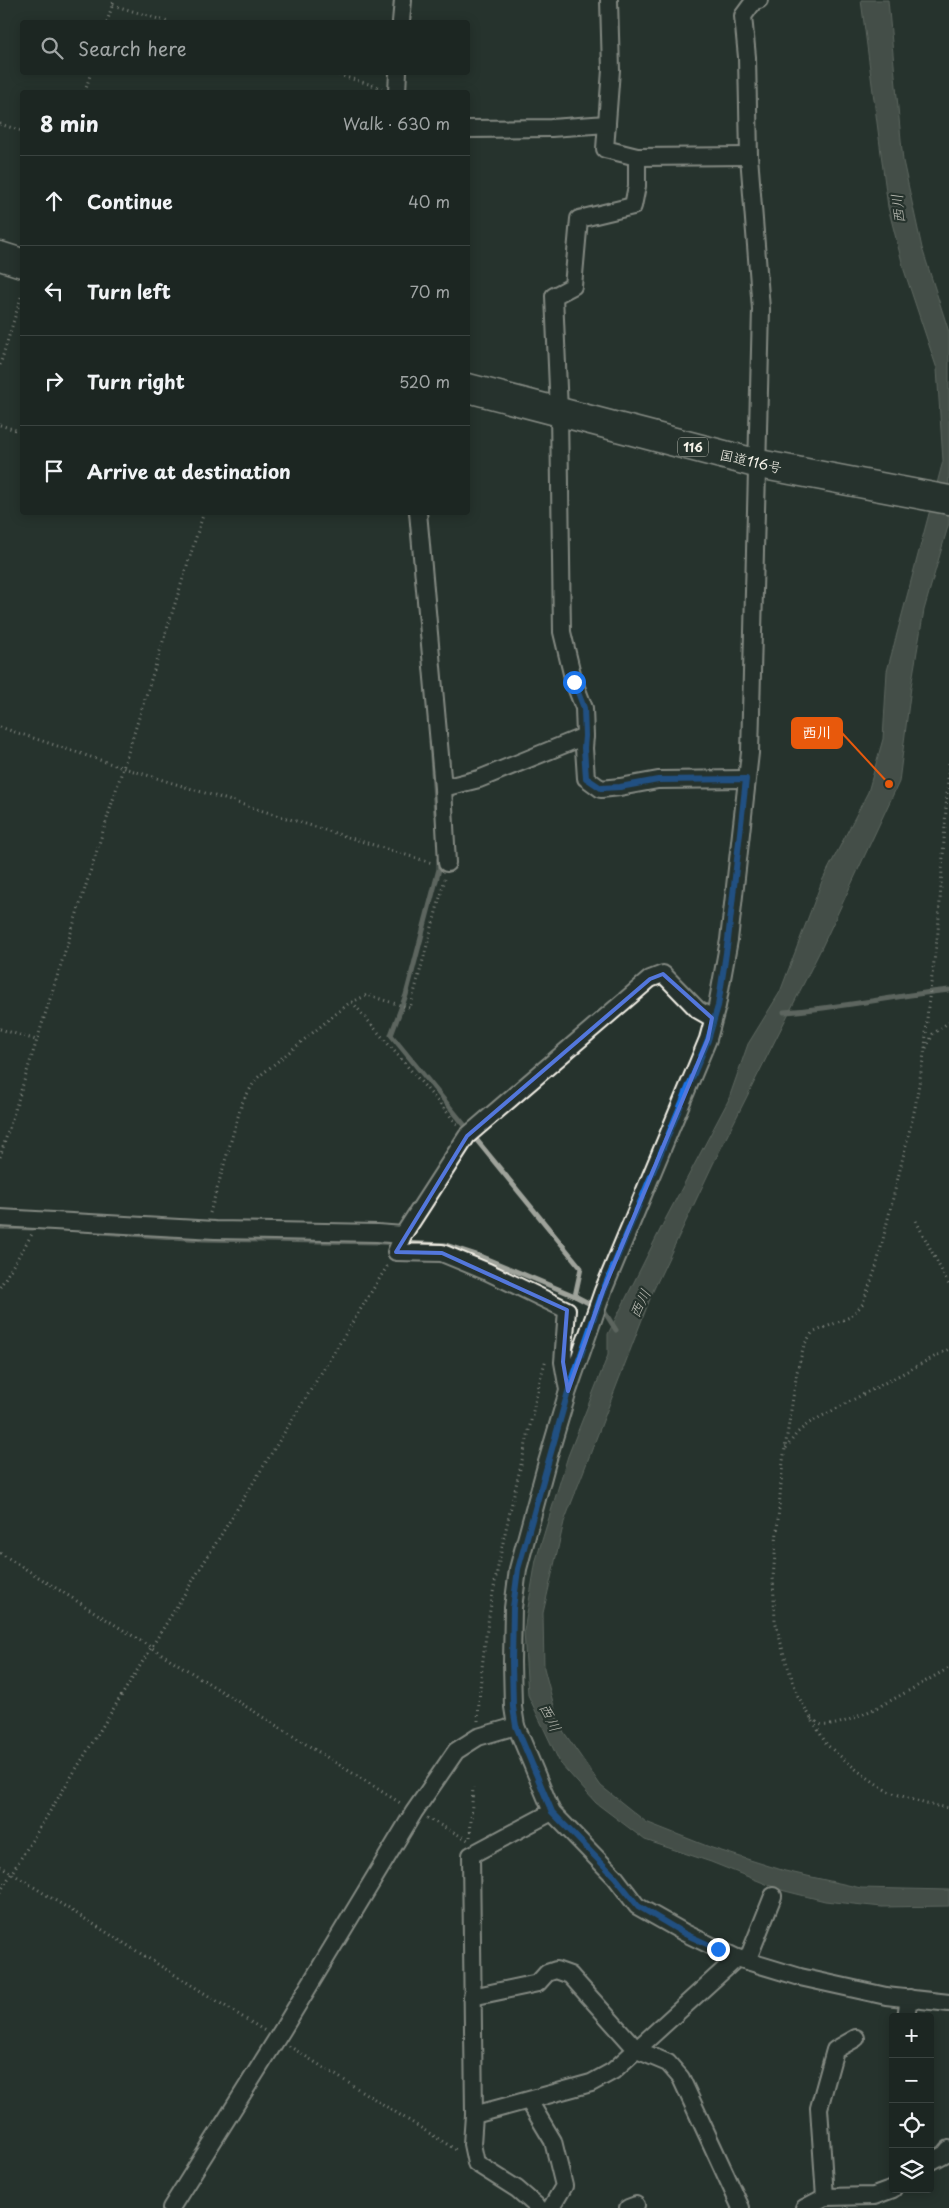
<!DOCTYPE html>
<html lang="en">
<head>
<meta charset="utf-8">
<style>
	:root { --surface:#1c2622; --page:#29322f; --text:#f1f3f6; --muted:#a0a5a5; --line:#3a4340 }
	body { margin:0; font-family:"Playpen Sans","Klee One",sans-serif; background:var(--page); color:var(--text) }
	.controls { position:absolute; right:15px; bottom:15px; display:grid; overflow:hidden; border-radius:5px; box-shadow:0 2px 12px #0003 }
	.controls button { width:45px; height:45px; display:grid; place-items:center; padding:0; border:0; border-bottom:1px solid var(--line); background:var(--surface); color:var(--text); font:25px sans-serif }
	.stop { position:absolute; width:15px; height:15px; margin:-11px; border:4px solid #1a73e8; border-radius:50%; background:#fff }
	.stop.end { background:#1a73e8; border-color:#fff; box-shadow:0 1px 5px #0008 }
	.list { margin:0; padding:0; list-style:none }
	h2 { display:flex; justify-content:space-between; align-items:center; height:65px; margin:0; padding:0 20px; font-size:21px }
	h2 small { font-size:16px; font-weight:400; color:var(--muted) }
	.list li { display:grid; grid-template-columns:32px 1fr auto; gap:15px; align-items:center; box-sizing:border-box; height:90px; padding:0 20px; border-top:1px solid var(--line) }
	.list b { display:block; font-size:19px; white-space:nowrap }
	.list em { font-size:16px; font-style:normal; color:var(--muted) }
	.icon { flex:none; width:28px; height:28px; fill:none; stroke:currentColor; stroke-width:2; stroke-linecap:round; stroke-linejoin:round }
	.map { position:relative; flex:none; width:949px; height:2208px; overflow:hidden }
	.search { position:absolute; background:var(--surface); box-shadow:0 2px 12px #0003; left:20px; top:20px; width:450px; height:55px; display:flex; align-items:center; gap:12px; box-sizing:border-box; padding:0 18px; border-radius:5px; color:var(--muted); font-size:19px }
	.panel { position:absolute; background:var(--surface); box-shadow:0 2px 12px #0003; left:20px; top:90px; width:450px; height:425px; border-radius:5px }
	.map>svg:first-child { display:block }
	.water { fill:#676f68; stroke:#9fa39b }
	.lines { fill:none; stroke-linecap:round; stroke-linejoin:round }
	.stream { stroke:#9fa39b; stroke-width:5 }
	.street-casing { stroke:#f4f1e8; stroke-width:20 }
	.highway-casing { stroke:#f4f1e8; stroke-width:31 }
	.path { stroke:#f4f1e8; stroke-width:3; stroke-dasharray:1 4; stroke-linecap:butt }
	.street { stroke:#26332d; stroke-width:16 }
	.highway { stroke:#26332d; stroke-width:28 }
	.route { stroke:#1a73e8; stroke-width:6 }
	.marked { fill:none; stroke:#5377dc; stroke-width:4; stroke-linejoin:round }
	.labels { text-anchor:middle; dominant-baseline:central; stroke-width:4.5; stroke-linejoin:round; paint-order:stroke }
	.shield { fill:#26332d; stroke:#b6b8b0; stroke-width:1 }
	.shield-label { font-size:12px; font-weight:bold; fill:#f4f1e8 }
	.street-label { font-size:14px; fill:#f4f1e8; stroke:#26332d }
	.water-label { font-size:15px; font-style:italic; fill:#bcbdb5; stroke:#26332d }
	.leader { fill:none; stroke:#e8590c; stroke-width:2 }
	.callout-dot { fill:#e8590c; stroke:#26332d; stroke-width:2 }
	.callout { fill:#e8590c; stroke:#e8590c; stroke-width:2 }
	.callout-label { font-size:15px; text-anchor:middle; font-weight:bold; fill:#fff }
</style>
</head>
<body>
<div class="map">
<svg width="949" height="2208" viewBox="0 0 949 2208">
	<rect width="100%" height="100%" fill="#26332d"/>
	<filter id="ink" filterUnits="userSpaceOnUse"><feTurbulence type="fractalNoise" baseFrequency=".02" numOctaves="2"/><feDisplacementMap in="SourceGraphic" scale="10" xChannelSelector="R" yChannelSelector="G"/><feConvolveMatrix kernelMatrix="1 2 1 2 8 2 1 2 1" color-interpolation-filters="sRGB"/></filter>
	<g filter="url(#ink)">
		<!-- water -->
		<path class="water" d="M 861,0 L 888,0 L 903,161 L 922,248 L 949,332 L 949,523 L 924,610 L 911,687 L 899,782 L 822,947 L 713,1164 L 653,1291 L 564,1522 L 543,1613 L 544,1668 L 559,1725 L 601,1786 L 646,1822 L 712,1848 L 785,1871 L 861,1888 L 949,1890 L 949,1906 L 882,1907 L 825,1901 L 781,1890 L 711,1862 L 645,1840 L 596,1803 L 560,1763 L 528,1695 L 524,1631 L 536,1560 L 568,1456 L 608,1355 L 608,1334 L 666,1218 L 728,1101 L 748,1044 L 780,992 L 822,881 L 868,792 L 883,739 L 887,671 L 943,461 L 937,369 L 904,270 L 888,207 Z"/>
		<g class="lines">
			<!-- stream -->
			<g class="stream">
				<path d="M 431,742 L 436,814"/>
				<path d="M 439,859 L 439,869 L 406,995 L 391,1035 L 581,1268 L 575,1296"/>
				<path d="M 784,1012 C 839,1008 894,996 949,990"/>
				<path d="M 0,1227 L 33,1228"/>
				<path d="M 101,1232 L 203,1239 L 380,1242 L 445,1245 L 482,1257 L 575,1296 L 604,1311 L 616,1330"/>
			</g>
			<!-- street casing -->
			<g class="street-casing">
				<g id="street">
					<path d="M 609,0 L 611,70 L 605,149 L 637,157 L 749,156"/>
					<path d="M 759,0 L 754,1 L 743,16 L 747,57 L 749,156 L 761,309 L 750,753 L 729,940 L 717,1006 L 708,1039 L 603,1291 L 568,1391 L 547,1462 L 518,1569 L 513,1608 L 512,1662 L 513,1707 L 516,1726 L 552,1812 L 615,1877 L 637,1906 L 685,1933 L 737,1958 L 800,1977 L 886,1996 L 949,2003"/>
					<path d="M 401,22 L 403,0"/>
					<path d="M 397,92 L 398,72"/>
					<path d="M 468,129 L 551,128 L 607,124"/>
					<path d="M 637,157 L 637,186 L 633,206 L 579,219 L 573,286 L 554,296 L 559,411 L 562,632 L 574,682 L 584,708 L 585,736 L 584,748 L 586,778 L 601,789 L 620,787 L 658,780 L 746,779"/>
					<path d="M 418,512 L 443,788 L 447,863"/>
					<path d="M 443,788 L 479,779 L 585,736"/>
					<path d="M 0,1218 L 215,1230 L 377,1233 L 403,1235"/>
					<path d="M 568,1390 L 563,1362 L 567,1310 L 488,1272 L 442,1253 L 396,1252 L 403,1235 L 467,1136 L 650,979 L 663,974 L 698,1010 L 712,1018"/>
					<path d="M 747,1961 L 773,1896"/>
					<path d="M 472,1997 L 538,1983 L 547,1973 L 556,1970 L 570,1975 L 637,2050 L 668,2063 L 681,2078 L 741,2208"/>
					<path d="M 906,2017 L 909,1998"/>
					<path d="M 529,2101 L 553,2141 L 564,2186 L 551,2208"/>
					<path d="M 474,2115 L 591,2083 L 613,2071 L 737,1958"/>
					<path d="M 930,2162 L 945,2154 L 949,2149"/>
					<path d="M 825,2197 L 819,2108 L 835,2050 L 856,2038"/>
					<path d="M 171,2208 L 283,2029 L 414,1812 L 456,1751 L 478,1737 L 516,1726"/>
					<path d="M 539,2208 L 517,2189 L 476,2163 L 472,2144 L 474,2115 L 471,1855 L 552,1812"/>
					<path d="M 628,2208 L 636,2205"/>
					<path d="M 804,2208 L 825,2197 L 874,2196 L 893,2189"/>
				</g>
			</g>
			<!-- highway casing -->
			<g class="highway-casing">
				<g id="highway">
					<path d="M 0,256 L 22,263"/>
					<path d="M 468,388 L 759,464 L 949,500"/>
				</g>
			</g>
			<!-- path -->
			<g class="path">
				<path d="M 113,5 L 168,22"/>
				<path d="M 107,22 L 114,0"/>
				<path d="M 329,72 L 382,88"/>
				<path d="M 85,92 L 91,72"/>
				<path d="M 0,124 L 22,131"/>
				<path d="M 0,365 L 22,294"/>
				<path d="M 0,425 L 22,432"/>
				<path d="M 0,727 L 124,768 L 432,863"/>
				<path d="M 949,763 L 938,932 L 928,1006 L 925,1048 L 915,1108 L 876,1268 L 862,1305 L 850,1317 L 812,1333 L 804,1345 L 797,1372 L 783,1461 L 773,1578 L 775,1620 L 784,1655 L 798,1696 L 827,1745 L 858,1771 L 887,1791 L 926,1804 L 949,1808"/>
				<path d="M 352,1002 L 458,1125"/>
				<path d="M 0,1029 L 36,1040"/>
				<path d="M 926,1048 L 933,1034 L 949,1022"/>
				<path d="M 0,1157 L 204,512"/>
				<path d="M 210,1213 L 242,1103 L 256,1079 L 348,1004 L 367,995 L 410,1008 L 445,879"/>
				<path d="M 916,1221 L 949,1285"/>
				<path d="M 0,1287 L 32,1234"/>
				<path d="M 786,1448 L 797,1433 L 809,1423 L 949,1349"/>
				<path d="M 0,1553 L 402,1804"/>
				<path d="M 812,1719 C 815,1720 819,1724 822,1725 C 846,1730 925,1681 949,1668"/>
				<path d="M 478,1721 C 482,1627 503,1539 525,1448 C 532,1418 537,1389 546,1359"/>
				<path d="M 427,1818 L 468,1840"/>
				<path d="M 470,1837 L 473,1787"/>
				<path d="M 0,1866 L 265,2031"/>
				<path d="M 0,1892 L 388,1265"/>
				<path d="M 289,2046 L 458,2151"/>
			</g>
			<!-- street -->
			<use href="#street" class="street"/>
			<!-- highway -->
			<use href="#highway" class="highway"/>
		</g>
	</g>
	<g class="lines" filter="url(#ink)">
		<!-- route -->
		<path class="route" d="M 574,682 L 584,708 L 585,736 L 584,748 L 586,778 L 601,788 L 620,787 L 658,780 L 746,779 L 728,940 L 718,1006 L 708,1040 L 603,1291 L 568,1392 L 518,1569 L 513,1608 L 512,1662 L 513,1707 L 516,1726 L 552,1812 L 615,1877 L 638,1906 L 685,1934 L 718,1949"/>
	</g>
	<!-- marked area -->
	<path d="M0 0H949V2208H0ZM 663,974 L 712,1018 L 708,1039 L 603,1291 L 568,1391 L 563,1362 L 567,1310 L 442,1253 L 396,1252 L 467,1136 L 650,979 Z" fill="#26332d" fill-opacity=".55" fill-rule="evenodd"/>
	<path class="marked" d="M 663,974 L 712,1018 L 708,1039 L 603,1291 L 568,1391 L 563,1362 L 567,1310 L 442,1253 L 396,1252 L 467,1136 L 650,979 Z"/>
	<g class="labels">
		<!-- shield labels -->
		<rect class="shield" x="678" y="437.5" width="30" height="19" rx="4"/>
		<g class="shield-label">
			<text x="693" y="447">116</text>
		</g>
		<!-- street labels -->
		<g class="street-label">
			<text transform="translate(751 461) rotate(13)">国道116号</text>
		</g>
		<!-- water labels -->
		<g class="water-label">
			<text transform="translate(897 209) rotate(-96)">西川</text>
			<text transform="translate(639 1303) rotate(-64)">西川</text>
			<text transform="translate(551 1717) rotate(63)">西川</text>
		</g>
	</g>
	<!-- callouts -->
	<path class="leader" d="M889 784L842 733"/>
	<circle class="callout-dot" cx="889" cy="784" r="5"/>
	<rect class="callout" x="792" y="718" width="50" height="30" rx="5"/>
	<g class="callout-label">
		<text x="817" y="738">西川</text>
	</g>
</svg>
<div class="controls">
<button>+</button>
<button>−</button>
<button><svg class="icon" aria-label="locate" viewBox="0 0 24 24"><circle cx="12" cy="12" r="6"/><path d="M12 2v4M12 18v4M2 12h4M18 12h4"/></svg></button>
<button><svg class="icon" aria-label="layers" viewBox="0 0 24 24"><path d="M12 4l9 5-9 5-9-5zM3 14l9 5 9-5"/></svg></button>
</div>
<div class="stop" style="left:574px;top:682px"></div>
<div class="stop end" style="left:718px;top:1949px"></div>
<div class="search"><svg class="icon" aria-label="search" viewBox="0 0 24 24"><circle cx="10" cy="10" r="6"/><path d="M15 15l6 6"/></svg>Search here</div>
<section class="panel">
<h2>8 min<small>Walk · 630 m</small></h2>
<ul class="list">
<li><svg class="icon" aria-label="ahead" viewBox="0 0 24 24"><path d="M12 20V5M6 11l6-6 6 6"/></svg><div><b>Continue</b></div><em>40 m</em></li>
<li><svg class="icon" aria-label="left" viewBox="0 0 24 24"><path d="M17 20v-9H6M10 6l-5 5 5 5"/></svg><div><b>Turn left</b></div><em>70 m</em></li>
<li><svg class="icon" aria-label="right" viewBox="0 0 24 24"><path d="M7 20v-9h11M14 6l5 5-5 5"/></svg><div><b>Turn right</b></div><em>520 m</em></li>
<li><svg class="icon" aria-label="arrive" viewBox="0 0 24 24"><path d="M6 21V4h12l-3 4 3 4H6"/></svg><div><b>Arrive at destination</b></div></li>
</ul>
</section>
</div>
</body>
</html>
